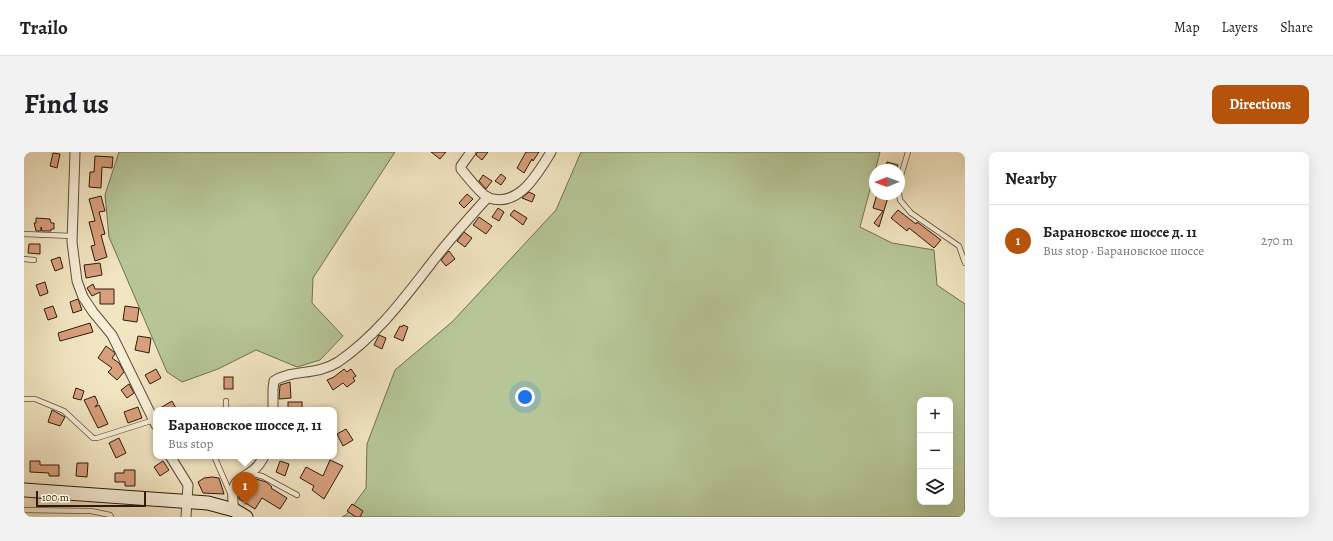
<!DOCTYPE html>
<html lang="en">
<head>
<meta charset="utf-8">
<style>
	:root { --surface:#fff; --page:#f2f2f2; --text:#202124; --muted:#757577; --line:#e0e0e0; --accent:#b45309 }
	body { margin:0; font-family:Alegreya,serif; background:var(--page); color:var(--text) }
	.controls { position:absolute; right:12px; bottom:12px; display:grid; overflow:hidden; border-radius:8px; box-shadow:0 4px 16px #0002 }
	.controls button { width:36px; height:36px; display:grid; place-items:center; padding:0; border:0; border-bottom:1px solid var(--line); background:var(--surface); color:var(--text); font:20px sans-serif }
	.compass { position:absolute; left:845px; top:12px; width:36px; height:36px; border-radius:50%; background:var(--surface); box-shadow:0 4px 16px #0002; rotate:269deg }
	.scale { position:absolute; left:12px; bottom:10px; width:110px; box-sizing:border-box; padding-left:4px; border:2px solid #2e1b0d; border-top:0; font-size:11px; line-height:14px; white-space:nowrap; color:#2e1b0d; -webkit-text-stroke:3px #f7eed7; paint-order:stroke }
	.you { position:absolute; left:501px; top:245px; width:14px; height:14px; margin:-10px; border:3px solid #fff; border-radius:50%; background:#1a73e8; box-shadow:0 0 0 6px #1a73e833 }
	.badge { display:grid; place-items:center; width:26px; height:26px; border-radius:50%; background:var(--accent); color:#fff; font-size:13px; font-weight:700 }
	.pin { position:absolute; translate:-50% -33px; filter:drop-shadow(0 1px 2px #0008) }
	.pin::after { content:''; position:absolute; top:21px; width:14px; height:12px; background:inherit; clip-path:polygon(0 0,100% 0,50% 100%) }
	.popup { position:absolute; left:129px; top:255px; width:184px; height:52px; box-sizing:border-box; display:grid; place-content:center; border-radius:8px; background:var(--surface); filter:drop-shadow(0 1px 3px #0005); font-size:13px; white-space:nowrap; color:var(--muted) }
	.popup b { font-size:15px; color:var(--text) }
	.popup::after { content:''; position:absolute; left:50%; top:100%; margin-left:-8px; border:8px solid transparent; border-top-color:var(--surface) }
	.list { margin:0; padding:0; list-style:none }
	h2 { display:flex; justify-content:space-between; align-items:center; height:52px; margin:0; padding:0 16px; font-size:17px }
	h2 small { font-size:13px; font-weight:400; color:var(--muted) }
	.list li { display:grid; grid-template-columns:26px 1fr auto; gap:12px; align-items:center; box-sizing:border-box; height:72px; padding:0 16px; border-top:1px solid var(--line) }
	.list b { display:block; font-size:15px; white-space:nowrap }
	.list p { margin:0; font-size:13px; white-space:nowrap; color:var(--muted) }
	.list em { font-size:13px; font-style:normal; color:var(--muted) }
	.icon { flex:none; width:22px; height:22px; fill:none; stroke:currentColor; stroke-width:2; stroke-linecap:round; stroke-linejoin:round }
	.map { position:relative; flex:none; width:941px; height:365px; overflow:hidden; border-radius:8px }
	header { display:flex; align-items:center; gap:24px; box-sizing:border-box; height:56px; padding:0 20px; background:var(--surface); border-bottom:1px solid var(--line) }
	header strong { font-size:19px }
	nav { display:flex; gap:22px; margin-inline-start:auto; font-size:14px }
	.intro { display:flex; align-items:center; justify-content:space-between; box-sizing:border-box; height:96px; padding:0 24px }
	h1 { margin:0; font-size:28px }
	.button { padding:10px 18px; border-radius:8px; background:var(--accent); color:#fff; font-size:14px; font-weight:700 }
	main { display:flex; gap:24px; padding:0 24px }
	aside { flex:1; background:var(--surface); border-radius:8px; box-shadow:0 4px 16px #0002 }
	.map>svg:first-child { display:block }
	.green { fill:#b6c697; stroke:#727052; fill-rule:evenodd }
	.building { fill:#d89f7c; stroke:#2e1b0d }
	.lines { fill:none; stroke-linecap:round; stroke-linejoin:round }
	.service-casing { stroke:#5f4e3a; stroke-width:6 }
	.minor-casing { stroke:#5f4e3a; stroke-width:11 }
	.secondary-casing { stroke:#2e1b0d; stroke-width:15 }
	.service { stroke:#f7eed7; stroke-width:4.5 }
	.minor { stroke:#f7eed7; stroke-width:9 }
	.secondary { stroke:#f7eed7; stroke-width:13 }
</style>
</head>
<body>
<header>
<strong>Trailo</strong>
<nav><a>Map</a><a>Layers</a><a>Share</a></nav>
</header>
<div class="intro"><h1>Find us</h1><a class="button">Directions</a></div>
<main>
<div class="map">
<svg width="941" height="365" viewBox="0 0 941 365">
	<rect width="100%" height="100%" fill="#f2e5c2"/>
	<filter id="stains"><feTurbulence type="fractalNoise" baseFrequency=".005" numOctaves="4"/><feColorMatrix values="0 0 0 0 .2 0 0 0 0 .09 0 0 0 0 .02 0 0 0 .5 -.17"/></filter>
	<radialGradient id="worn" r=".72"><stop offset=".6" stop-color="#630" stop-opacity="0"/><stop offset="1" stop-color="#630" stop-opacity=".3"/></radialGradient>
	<!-- green -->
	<g class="green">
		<path d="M 95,0 L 371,0 L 289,126 L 288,151 L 319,184 L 296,208 L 273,215 L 232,198 L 194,217 L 158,230 L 143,220 L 85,85 L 81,43 Z"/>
		<path d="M 557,0 L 856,0 L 836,75 L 868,91 L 910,98 L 913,133 L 941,152 L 941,365 L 318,365 L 323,362 L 342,336 L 343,292 L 371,218 L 428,170 L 532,58 ZM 896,248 L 926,248 L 926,350 L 896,350 Z"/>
	</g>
	<!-- building -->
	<g class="building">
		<path d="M 407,0 L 422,0 L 416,7 Z"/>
		<path d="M 453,0 L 464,0 L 458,8 L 452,3 Z"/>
		<path d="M 502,0 L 515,0 L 509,9 L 508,7 L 500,21 L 493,16 Z"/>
		<path d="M 29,1 L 36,2 L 33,16 L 26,14 Z"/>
		<path d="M 71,4 L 89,5 L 88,16 L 78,15 L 77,36 L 65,35 L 66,20 L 70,20 Z"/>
		<path d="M 863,10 L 874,13 L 872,18 L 861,18 Z"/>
		<path d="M 477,22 L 482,26 L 477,33 L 471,29 Z"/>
		<path d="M 459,23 L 468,29 L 462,37 L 455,29 Z"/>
		<path d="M 505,40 L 511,43 L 508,50 L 498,46 Z"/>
		<path d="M 443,42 L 449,47 L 440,56 L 435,51 Z"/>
		<path d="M 853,42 L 865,42 L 855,75 L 850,71 L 859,59 L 849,56 Z"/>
		<path d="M 77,44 L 81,59 L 75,60 L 81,82 L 77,83 L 83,105 L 71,109 L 67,94 L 71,93 L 65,70 L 71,69 L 65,47 Z"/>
		<path d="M 474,56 L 480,60 L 475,69 L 468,65 Z"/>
		<path d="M 490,58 L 503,66 L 499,73 L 486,63 Z"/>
		<path d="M 874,58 L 892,72 L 893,70 L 917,88 L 910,96 L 885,76 L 883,79 L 867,66 Z"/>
		<path d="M 455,65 L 468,74 L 462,82 L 449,73 Z"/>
		<path d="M 12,66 L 26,67 L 27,71 L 30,71 L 30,77 L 27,77 L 27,79 L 18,79 L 17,75 L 17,79 L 12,79 L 10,71 L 12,71 Z"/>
		<path d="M 440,80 L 448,86 L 441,95 L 433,89 Z"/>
		<path d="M 5,92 L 16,92 L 16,102 L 4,101 Z"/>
		<path d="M 425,99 L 431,107 L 422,114 L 417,108 Z"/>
		<path d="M 36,105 L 39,116 L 31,119 L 27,108 Z"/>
		<path d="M 76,111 L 78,123 L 62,126 L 60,113 Z"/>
		<path d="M 21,130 L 24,141 L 16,144 L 12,133 Z"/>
		<path d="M 69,132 L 71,137 L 90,137 L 90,152 L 76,152 L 76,140 L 68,144 L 63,136 Z"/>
		<path d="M 54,147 L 58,158 L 49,161 L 46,150 Z"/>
		<path d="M 29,154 L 33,165 L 24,168 L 20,157 Z"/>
		<path d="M 101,154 L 115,156 L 113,170 L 99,168 Z"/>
		<path d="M 66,171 L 69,180 L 36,189 L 34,181 Z"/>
		<path d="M 379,173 L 384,175 L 379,189 L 370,185 L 376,174 L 378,175 Z"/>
		<path d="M 355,183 L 362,186 L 358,197 L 350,193 Z"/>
		<path d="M 114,184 L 127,186 L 125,201 L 111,198 Z"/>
		<path d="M 82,194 L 90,200 L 91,202 L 88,206 L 95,211 L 100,220 L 93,228 L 84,220 L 88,216 L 74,206 Z"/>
		<path d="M 132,217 L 137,226 L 126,232 L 121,223 Z"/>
		<path d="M 320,217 L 323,220 L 327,217 L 332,224 L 329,226 L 331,229 L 323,235 L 319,231 L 309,238 L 303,228 L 310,225 Z"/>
		<rect x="200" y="225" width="9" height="12"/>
		<path d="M 266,230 L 267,246 L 255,247 L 256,233 Z"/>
		<path d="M 105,232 L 110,241 L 103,246 L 97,238 Z"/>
		<path d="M 52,236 L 60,239 L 57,248 L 49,246 Z"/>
		<path d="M 71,244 L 74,251 L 71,255 L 75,253 L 84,272 L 74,276 L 60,248 Z"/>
		<path d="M 148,249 L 153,258 L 133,258 Z"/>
		<rect x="264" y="250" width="14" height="8"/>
		<path d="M 114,255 L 118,266 L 104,271 L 100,260 Z"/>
		<path d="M 28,258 L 41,265 L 36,274 L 24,270 Z"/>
		<path d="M 322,277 L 329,288 L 319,294 L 313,282 Z"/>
		<path d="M 95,286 L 102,301 L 92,306 L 85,291 Z"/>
		<path d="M 306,308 L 319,314 L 300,347 L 288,338 L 290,334 L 276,326 L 282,315 L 299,324 Z"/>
		<path d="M 6,309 L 16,309 L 16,313 L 35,313 L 35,324 L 25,324 L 25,321 L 6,320 Z"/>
		<path d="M 139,309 L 145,318 L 136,324 L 130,315 Z"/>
		<path d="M 256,309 L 265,312 L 261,324 L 252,320 Z"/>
		<path d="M 53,311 L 64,311 L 63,325 L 52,324 Z"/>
		<path d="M 100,318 L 111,318 L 111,334 L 101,334 L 101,330 L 91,330 L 91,321 L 100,321 Z"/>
		<path d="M 188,325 L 195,326 L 200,342 L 179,341 L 174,330 L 180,326 Z"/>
		<path d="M 229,326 L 242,330 L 248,335 L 247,336 L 263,346 L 256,357 L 238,346 L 231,357 L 215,347 L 215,344 L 221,334 Z"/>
		<path d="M 328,352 L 339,359 L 336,365 L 332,365 L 323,359 Z"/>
	</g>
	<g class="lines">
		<!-- service casing -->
		<g class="service-casing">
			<g id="service">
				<path d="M 875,30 L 884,0"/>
				<path d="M 875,41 L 876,48 L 887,61 L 935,94 L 941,111"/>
				<path d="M 0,82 L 48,84"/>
				<path d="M 0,107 L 10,108"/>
				<path d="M 0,247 L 11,247 L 40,259 L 69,286 L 73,286 L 130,268"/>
				<path d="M 202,258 L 202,249"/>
				<path d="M 190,304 L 207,343"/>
				<path d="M 227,322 L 238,324 L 273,343"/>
				<path d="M 0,358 L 67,359 L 86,363 L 87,365"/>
			</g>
		</g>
		<!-- minor casing -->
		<g class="minor-casing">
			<g id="minor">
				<path d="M 51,0 L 48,90 L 53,129 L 59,145 L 69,160 L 88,183 L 132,273"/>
				<path d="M 447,0 L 437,14 L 437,17 C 443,24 457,43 465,46 C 495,56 514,21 527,0"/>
				<path d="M 249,258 L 249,237 L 250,229 C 268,217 292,224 314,210 C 352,184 378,149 406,113 C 424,89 444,67 464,45"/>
				<path d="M 146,304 L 164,333 L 162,365"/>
				<path d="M 210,358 C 203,315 226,334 240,304"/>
			</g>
		</g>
		<!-- secondary casing -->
		<g class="secondary-casing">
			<path id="secondary" d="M 0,338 L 184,351 L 210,358 L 222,365"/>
		</g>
		<!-- service -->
		<use href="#service" class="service"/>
		<!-- minor -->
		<use href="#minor" class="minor"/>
		<!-- secondary -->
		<use href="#secondary" class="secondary"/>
	</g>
	<rect width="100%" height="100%" filter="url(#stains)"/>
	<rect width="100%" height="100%" fill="url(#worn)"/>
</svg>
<div class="controls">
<button>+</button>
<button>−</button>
<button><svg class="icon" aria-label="layers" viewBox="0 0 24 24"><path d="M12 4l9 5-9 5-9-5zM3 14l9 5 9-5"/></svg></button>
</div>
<svg class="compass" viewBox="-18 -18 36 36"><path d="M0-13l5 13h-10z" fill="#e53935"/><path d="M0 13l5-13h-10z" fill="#757577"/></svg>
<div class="scale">100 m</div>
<div class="you"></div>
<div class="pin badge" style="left:221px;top:353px">1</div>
<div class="popup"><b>Барановское шоссе д. 11</b>Bus stop</div>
</div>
<aside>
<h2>Nearby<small></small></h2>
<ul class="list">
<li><span class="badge">1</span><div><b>Барановское шоссе д. 11</b><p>Bus stop · Барановское шоссе</p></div><em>270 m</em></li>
</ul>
</aside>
</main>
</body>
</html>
